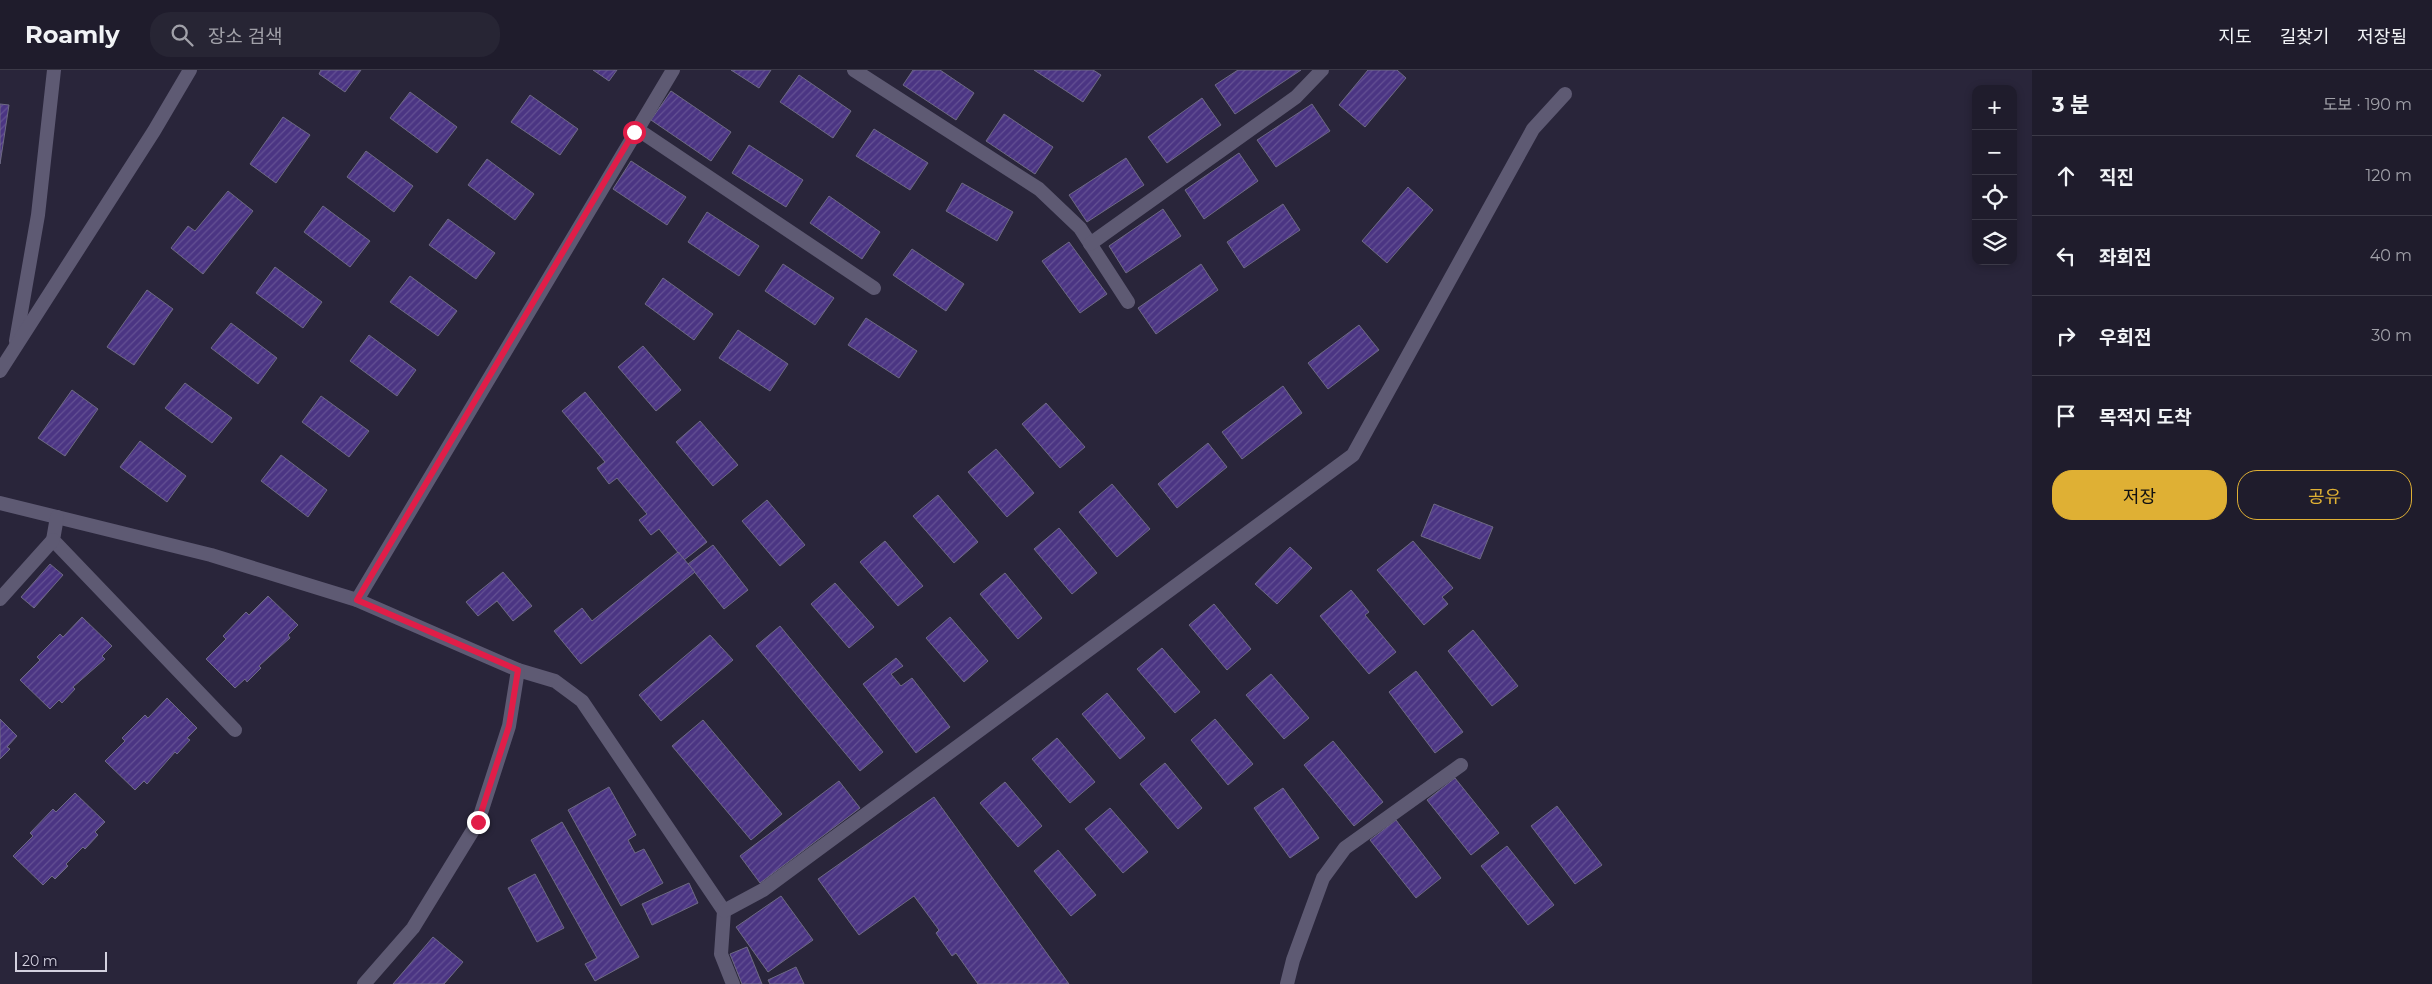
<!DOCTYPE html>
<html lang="ko">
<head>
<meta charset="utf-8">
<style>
	:root { --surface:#1f1c2c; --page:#272534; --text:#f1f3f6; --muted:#a1a1a9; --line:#3c3a48; --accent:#dfb034 }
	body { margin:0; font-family:Montserrat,"Noto Sans KR",sans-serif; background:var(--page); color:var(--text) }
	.controls { position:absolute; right:15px; top:15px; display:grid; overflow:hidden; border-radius:10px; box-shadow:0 2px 8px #0003 }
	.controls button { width:45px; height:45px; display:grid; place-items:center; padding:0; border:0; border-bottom:1px solid var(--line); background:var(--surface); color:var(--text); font:25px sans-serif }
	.scale { position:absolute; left:15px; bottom:12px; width:92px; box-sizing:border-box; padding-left:5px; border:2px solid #d3d1df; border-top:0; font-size:14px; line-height:18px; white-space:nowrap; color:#d3d1df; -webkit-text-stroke:4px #1f1b30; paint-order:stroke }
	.stop { position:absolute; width:15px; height:15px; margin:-11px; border:4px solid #e11d48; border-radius:50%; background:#fff }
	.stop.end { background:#e11d48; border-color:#fff; box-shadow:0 1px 5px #0008 }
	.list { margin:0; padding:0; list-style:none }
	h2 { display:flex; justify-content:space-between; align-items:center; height:65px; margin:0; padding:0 20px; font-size:21px }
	h2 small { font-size:16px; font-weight:400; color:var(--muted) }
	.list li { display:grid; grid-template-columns:32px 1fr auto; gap:15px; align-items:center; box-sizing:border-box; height:80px; padding:0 20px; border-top:1px solid var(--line) }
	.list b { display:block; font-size:19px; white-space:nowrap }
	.list em { font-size:16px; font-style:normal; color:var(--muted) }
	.actions { display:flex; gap:10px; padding:15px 20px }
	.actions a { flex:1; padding:11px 0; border:1px solid var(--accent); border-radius:20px; text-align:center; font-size:18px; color:var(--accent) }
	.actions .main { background:var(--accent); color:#111 }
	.icon { flex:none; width:28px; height:28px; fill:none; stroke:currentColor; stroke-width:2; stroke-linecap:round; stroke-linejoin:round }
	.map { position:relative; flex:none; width:2032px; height:914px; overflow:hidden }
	header { display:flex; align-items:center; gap:30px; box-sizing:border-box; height:70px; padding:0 25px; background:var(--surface); border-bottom:1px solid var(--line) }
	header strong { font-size:24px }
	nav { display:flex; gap:28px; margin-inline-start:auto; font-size:18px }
	.search { width:350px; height:45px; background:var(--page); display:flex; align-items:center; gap:12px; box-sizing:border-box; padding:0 18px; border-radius:20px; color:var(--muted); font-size:19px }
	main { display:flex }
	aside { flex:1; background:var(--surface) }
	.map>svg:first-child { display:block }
	.building { fill:url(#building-hatch); stroke:#6e6a84 }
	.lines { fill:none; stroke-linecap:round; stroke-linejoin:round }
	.minor { stroke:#5e5a73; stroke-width:14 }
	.route { stroke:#e11d48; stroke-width:6 }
</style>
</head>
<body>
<header>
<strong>Roamly</strong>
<div class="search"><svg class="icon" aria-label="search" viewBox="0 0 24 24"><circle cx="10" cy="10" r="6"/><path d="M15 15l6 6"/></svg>장소 검색</div>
<nav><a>지도</a><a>길찾기</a><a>저장됨</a></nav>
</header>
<main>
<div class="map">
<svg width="2032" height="914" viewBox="0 0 2032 914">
	<defs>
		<pattern id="building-hatch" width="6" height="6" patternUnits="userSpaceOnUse" patternTransform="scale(1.25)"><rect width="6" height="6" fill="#4b3583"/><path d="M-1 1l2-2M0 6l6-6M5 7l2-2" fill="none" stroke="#645194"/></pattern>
	</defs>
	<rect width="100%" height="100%" fill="#29253a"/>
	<!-- building -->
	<g class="building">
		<path d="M 321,0 L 361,0 L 345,22 L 319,4 Z"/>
		<path d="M 593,0 L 617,0 L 609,11 Z"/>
		<path d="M 731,0 L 771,0 L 759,18 Z"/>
		<path d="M 913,0 L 940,0 L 974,23 L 956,50 L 903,15 Z"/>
		<path d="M 1034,0 L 1093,0 L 1101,5 L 1083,32 Z"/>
		<path d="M 1238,0 L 1301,0 L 1235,44 L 1215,15 Z"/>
		<path d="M 1368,0 L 1397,0 L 1406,8 L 1365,57 L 1339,35 Z"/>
		<path d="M 799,5 L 851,41 L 833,68 L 780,32 Z"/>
		<path d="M 671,21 L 731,62 L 711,91 L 651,50 Z"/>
		<path d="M 410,22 L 457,57 L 437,83 L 390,48 Z"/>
		<path d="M 530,25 L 578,59 L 560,85 L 511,52 Z"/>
		<path d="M 1202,28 L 1221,55 L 1167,93 L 1148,67 Z"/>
		<path d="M 0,34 L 9,35 L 0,94 Z"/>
		<path d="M 1312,34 L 1330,61 L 1276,97 L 1257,70 Z"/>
		<path d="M 1004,44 L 1053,77 L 1035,104 L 986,71 Z"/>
		<path d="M 283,47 L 310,65 L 276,113 L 250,94 Z"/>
		<path d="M 874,59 L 928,93 L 910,120 L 856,86 Z"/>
		<path d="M 749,75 L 803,110 L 786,137 L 732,103 Z"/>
		<path d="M 366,81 L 413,116 L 394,142 L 347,107 Z"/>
		<path d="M 1239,83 L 1258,111 L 1204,149 L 1185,120 Z"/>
		<path d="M 1126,88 L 1144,115 L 1087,152 L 1069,125 Z"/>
		<path d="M 487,89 L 534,124 L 515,150 L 468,115 Z"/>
		<path d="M 631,91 L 686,127 L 667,155 L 613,119 Z"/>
		<path d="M 962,113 L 1013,142 L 997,171 L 946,141 Z"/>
		<path d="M 1408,117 L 1433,140 L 1387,193 L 1362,171 Z"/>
		<path d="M 228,121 L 253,141 L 203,204 L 171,178 L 188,156 L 195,161 Z"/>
		<path d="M 829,126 L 880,162 L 862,189 L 810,153 Z"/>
		<path d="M 1283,134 L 1300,160 L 1244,198 L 1227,172 Z"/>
		<path d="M 323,136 L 370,171 L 350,197 L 304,162 Z"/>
		<path d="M 1163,139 L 1181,166 L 1126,203 L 1109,176 Z"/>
		<path d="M 707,142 L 759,176 L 739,206 L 688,172 Z"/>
		<path d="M 448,149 L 495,183 L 476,209 L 429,175 Z"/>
		<path d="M 1069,172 L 1107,224 L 1080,243 L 1042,191 Z"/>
		<path d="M 912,179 L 964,214 L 946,241 L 893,205 Z"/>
		<path d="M 783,194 L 834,228 L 815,255 L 765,221 Z"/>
		<path d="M 1201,194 L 1218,220 L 1156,264 L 1138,238 Z"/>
		<path d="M 275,197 L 322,232 L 303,258 L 256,223 Z"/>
		<path d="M 410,206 L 457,241 L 438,266 L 390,232 Z"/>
		<path d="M 663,208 L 713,244 L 694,270 L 645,234 Z"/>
		<path d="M 147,220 L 173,239 L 134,295 L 107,277 Z"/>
		<path d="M 866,248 L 917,281 L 899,308 L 848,275 Z"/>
		<path d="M 231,253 L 277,288 L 258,314 L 211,278 Z"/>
		<path d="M 1359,255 L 1379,280 L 1328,319 L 1308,293 Z"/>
		<path d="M 738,260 L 788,294 L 770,321 L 719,288 Z"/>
		<path d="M 369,265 L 416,300 L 397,326 L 350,291 Z"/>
		<path d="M 643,276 L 681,320 L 656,341 L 618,297 Z"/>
		<path d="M 185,313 L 232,348 L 212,373 L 165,338 Z"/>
		<path d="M 1283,316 L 1302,343 L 1242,389 L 1222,362 Z"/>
		<path d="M 72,320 L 98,339 L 65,386 L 38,368 Z"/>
		<path d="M 585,322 L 707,472 L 684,490 L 659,459 L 651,465 L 639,450 L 647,444 L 617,408 L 609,414 L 597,398 L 605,392 L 562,341 Z"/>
		<path d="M 321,326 L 369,361 L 349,387 L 302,352 Z"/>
		<path d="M 1046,333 L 1085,377 L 1060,398 L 1022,354 Z"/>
		<path d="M 700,351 L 738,395 L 713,416 L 676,372 Z"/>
		<path d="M 140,371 L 186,406 L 167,432 L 120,397 Z"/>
		<path d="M 1208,373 L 1227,397 L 1177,438 L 1158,414 Z"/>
		<path d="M 996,379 L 1034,423 L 1007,447 L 968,402 Z"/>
		<path d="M 281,385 L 327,420 L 308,447 L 261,411 Z"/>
		<path d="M 1112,414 L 1150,459 L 1117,487 L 1079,442 Z"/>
		<path d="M 938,425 L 978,472 L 954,493 L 913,446 Z"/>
		<path d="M 767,430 L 805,475 L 780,496 L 742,451 Z"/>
		<path d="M 1434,434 L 1493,457 L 1480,489 L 1421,466 Z"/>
		<path d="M 1059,458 L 1097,503 L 1072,524 L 1034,479 Z"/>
		<path d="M 885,471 L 923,516 L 898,536 L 860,492 Z"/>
		<path d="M 1413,471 L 1453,518 L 1442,527 L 1448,534 L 1424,555 L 1377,500 Z"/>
		<path d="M 713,475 L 748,520 L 724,539 L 688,494 Z"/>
		<path d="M 1290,477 L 1312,498 L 1277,534 L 1255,514 Z"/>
		<path d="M 678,482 L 695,502 L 581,594 L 554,561 L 582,538 L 592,551 Z"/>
		<path d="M 50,494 L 63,505 L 34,538 L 21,527 Z"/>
		<path d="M 503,502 L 532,536 L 513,551 L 497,531 L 478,546 L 466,532 Z"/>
		<path d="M 1005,503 L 1042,548 L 1018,569 L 980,524 Z"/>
		<path d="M 835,513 L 874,557 L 849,578 L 811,534 Z"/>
		<path d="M 1351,520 L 1369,542 L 1365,545 L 1396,582 L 1369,604 L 1320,546 Z"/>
		<path d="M 268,526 L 298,555 L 288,565 L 290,568 L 259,596 L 261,598 L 247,612 L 245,609 L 235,618 L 206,589 L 226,569 L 223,566 L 246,542 L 249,545 Z"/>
		<path d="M 1214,534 L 1251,579 L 1227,600 L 1189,555 Z"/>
		<path d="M 82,547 L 112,576 L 102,586 L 105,589 L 73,617 L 75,619 L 62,633 L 59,630 L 50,639 L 20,610 L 40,590 L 37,587 L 60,564 L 63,567 Z"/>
		<path d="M 950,547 L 988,591 L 964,612 L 926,568 Z"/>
		<path d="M 780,556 L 883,682 L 860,701 L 756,576 Z"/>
		<path d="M 1473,560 L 1518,616 L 1492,636 L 1448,581 Z"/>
		<path d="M 710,565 L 733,590 L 661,651 L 639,625 Z"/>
		<path d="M 1162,578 L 1200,622 L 1175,643 L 1137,599 Z"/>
		<path d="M 896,588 L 903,596 L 891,604 L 901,616 L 912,608 L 950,657 L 916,683 L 863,614 Z"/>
		<path d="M 1416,601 L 1463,662 L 1435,683 L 1389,622 Z"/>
		<path d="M 1271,604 L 1309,648 L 1284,669 L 1246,625 Z"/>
		<path d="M 1107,623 L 1145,668 L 1120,689 L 1082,644 Z"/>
		<path d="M 167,628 L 197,658 L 187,668 L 190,670 L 177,684 L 175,682 L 147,714 L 144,711 L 135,720 L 105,691 L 125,671 L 122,668 L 145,645 L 148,648 Z"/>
		<path d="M 0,649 L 17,666 L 7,677 L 10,679 L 0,689 Z"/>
		<path d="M 1215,649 L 1253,694 L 1228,715 L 1191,670 Z"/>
		<path d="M 703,650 L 782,744 L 751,770 L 672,676 Z"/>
		<path d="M 1057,668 L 1095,712 L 1070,733 L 1032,689 Z"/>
		<path d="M 1333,671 L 1383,732 L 1354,756 L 1304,695 Z"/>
		<path d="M 1165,693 L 1202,738 L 1178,759 L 1140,714 Z"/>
		<path d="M 1455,708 L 1499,763 L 1471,785 L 1427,730 Z"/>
		<path d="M 839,711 L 860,738 L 760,813 L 740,786 Z"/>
		<path d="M 1005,712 L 1042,756 L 1018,777 L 980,733 Z"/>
		<path d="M 609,717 L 636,765 L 628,770 L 635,783 L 644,779 L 663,813 L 621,836 L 568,740 Z"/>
		<path d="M 1283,718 L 1319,768 L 1290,788 L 1254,738 Z"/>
		<path d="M 75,723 L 105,752 L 95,762 L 98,765 L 85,779 L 83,777 L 66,794 L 68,796 L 55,809 L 52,806 L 43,815 L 13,786 L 33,766 L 30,763 L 53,739 L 56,742 Z"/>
		<path d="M 934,727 L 1069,914 L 978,914 L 956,883 L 952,886 L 936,863 L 939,860 L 914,826 L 859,865 L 818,809 Z"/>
		<path d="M 1557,736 L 1602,795 L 1575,814 L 1531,756 Z"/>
		<path d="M 1110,738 L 1148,782 L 1123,803 L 1085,759 Z"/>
		<path d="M 1396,750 L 1441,808 L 1416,828 L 1370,770 Z"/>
		<path d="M 562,752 L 639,887 L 595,911 L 585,894 L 597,888 L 531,770 Z"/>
		<path d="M 1507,776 L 1554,835 L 1528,855 L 1481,796 Z"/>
		<path d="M 1058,780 L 1096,825 L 1071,846 L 1034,801 Z"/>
		<path d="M 535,804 L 564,858 L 537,872 L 508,818 Z"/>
		<path d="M 689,813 L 698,833 L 652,855 L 642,834 Z"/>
		<path d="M 781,826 L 813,870 L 768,902 L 736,857 Z"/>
		<path d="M 433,867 L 463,892 L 444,914 L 393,914 Z"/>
		<path d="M 747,877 L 762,914 L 742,914 L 730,884 Z"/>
		<path d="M 796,897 L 804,914 L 770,914 L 768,910 Z"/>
	</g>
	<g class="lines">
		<!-- minor -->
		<g class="minor">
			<path d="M 854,0 L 1039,119 L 1080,158 L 1128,232"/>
			<path d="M 637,59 L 874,218"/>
			<path d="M 1090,174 L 1296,27 L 1322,0"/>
			<path d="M 16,271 L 38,145 L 54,0"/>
			<path d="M 0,301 L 154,61 L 190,0"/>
			<path d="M 0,433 L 211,485 L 357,530 L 518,600 L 555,611 L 582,631 L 724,841 L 721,884 L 733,914"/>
			<path d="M 57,447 L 53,470 L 235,660"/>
			<path d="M 0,529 L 53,470"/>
			<path d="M 357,530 L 673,0"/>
			<path d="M 724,841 L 763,820 L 1353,385 L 1533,59 L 1565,24"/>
			<path d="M 364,914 L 413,858 L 478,752 L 509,656 L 518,600"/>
			<path d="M 1287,914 L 1293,890 L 1323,808 L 1345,778 L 1461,695"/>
		</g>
	</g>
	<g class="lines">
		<!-- route -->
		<path class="route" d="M 478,752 L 509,656 L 518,600 L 357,530 L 634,62"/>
	</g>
</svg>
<div class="controls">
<button>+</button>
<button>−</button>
<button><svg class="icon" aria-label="locate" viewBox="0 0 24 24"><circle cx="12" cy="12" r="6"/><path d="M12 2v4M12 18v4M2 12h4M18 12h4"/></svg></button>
<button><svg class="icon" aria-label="layers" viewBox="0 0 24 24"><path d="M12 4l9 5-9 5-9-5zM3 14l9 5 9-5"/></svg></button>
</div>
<div class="scale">20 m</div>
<div class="stop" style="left:634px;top:62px"></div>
<div class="stop end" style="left:478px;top:752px"></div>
</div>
<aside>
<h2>3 분<small>도보 · 190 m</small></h2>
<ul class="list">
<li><svg class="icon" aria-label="ahead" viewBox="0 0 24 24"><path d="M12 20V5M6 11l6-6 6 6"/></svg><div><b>직진</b></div><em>120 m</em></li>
<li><svg class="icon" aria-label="left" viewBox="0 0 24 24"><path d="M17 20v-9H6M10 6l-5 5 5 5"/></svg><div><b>좌회전</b></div><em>40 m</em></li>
<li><svg class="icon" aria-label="right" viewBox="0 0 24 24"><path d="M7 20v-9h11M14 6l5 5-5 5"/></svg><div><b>우회전</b></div><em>30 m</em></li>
<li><svg class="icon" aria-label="arrive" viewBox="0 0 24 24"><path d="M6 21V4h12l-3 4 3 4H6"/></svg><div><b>목적지 도착</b></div></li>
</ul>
<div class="actions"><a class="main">저장</a><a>공유</a></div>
</aside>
</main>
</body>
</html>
